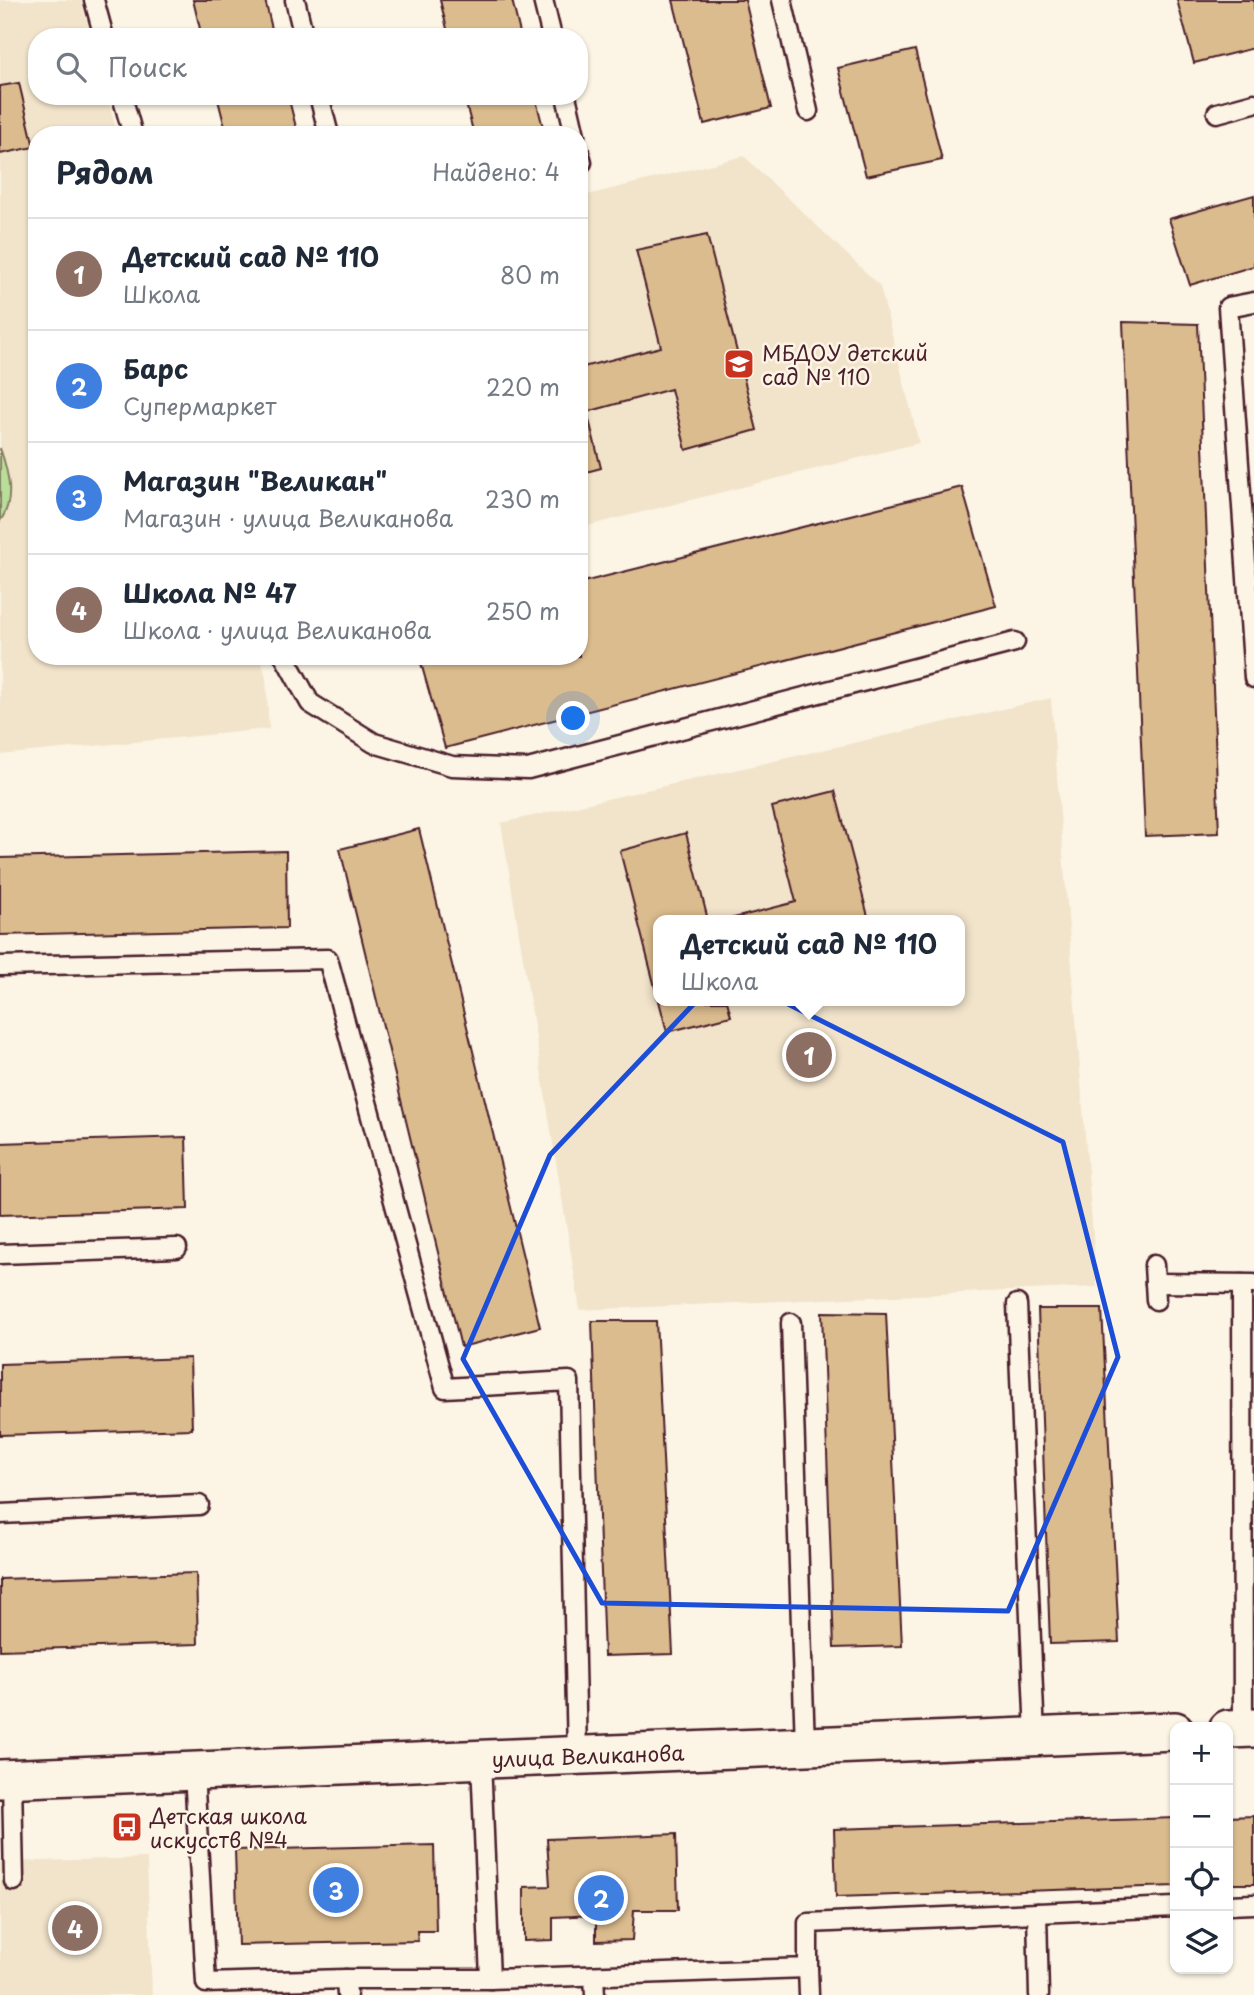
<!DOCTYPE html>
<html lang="ru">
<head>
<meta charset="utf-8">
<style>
	:root { --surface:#fff; --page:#f6f6f7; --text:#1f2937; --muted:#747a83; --line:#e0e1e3; --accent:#0f766e }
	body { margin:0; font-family:"Playpen Sans",sans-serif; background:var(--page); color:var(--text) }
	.controls { position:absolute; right:21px; bottom:21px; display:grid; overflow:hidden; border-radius:14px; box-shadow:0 2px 5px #0004 }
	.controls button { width:63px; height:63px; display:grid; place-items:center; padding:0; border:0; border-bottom:2px solid var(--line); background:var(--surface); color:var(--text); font:35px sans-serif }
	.you { position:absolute; left:574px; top:719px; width:24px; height:24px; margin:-18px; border:5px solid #fff; border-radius:50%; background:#1a73e8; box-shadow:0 0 0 10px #1a73e833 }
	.badge { display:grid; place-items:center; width:46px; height:46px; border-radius:50%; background:var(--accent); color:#fff; font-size:23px; font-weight:700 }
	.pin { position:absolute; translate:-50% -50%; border:4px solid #fff; box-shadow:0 2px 7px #0006 }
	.popup { position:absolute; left:653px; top:915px; width:312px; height:91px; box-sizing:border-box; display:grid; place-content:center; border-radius:14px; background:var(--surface); filter:drop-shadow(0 2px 5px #0005); font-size:23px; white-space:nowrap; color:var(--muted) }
	.popup b { font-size:26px; color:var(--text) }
	.popup::after { content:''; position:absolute; left:50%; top:100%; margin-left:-14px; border:14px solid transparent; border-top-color:var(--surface) }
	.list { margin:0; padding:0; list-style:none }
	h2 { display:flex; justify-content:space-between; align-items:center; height:91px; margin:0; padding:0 28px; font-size:30px }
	h2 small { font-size:23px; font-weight:400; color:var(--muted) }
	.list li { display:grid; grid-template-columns:46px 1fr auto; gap:21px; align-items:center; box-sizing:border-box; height:112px; padding:0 28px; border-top:2px solid var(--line) }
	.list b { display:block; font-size:26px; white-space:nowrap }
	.list p { margin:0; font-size:23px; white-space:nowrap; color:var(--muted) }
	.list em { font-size:23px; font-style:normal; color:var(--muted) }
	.icon { flex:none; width:38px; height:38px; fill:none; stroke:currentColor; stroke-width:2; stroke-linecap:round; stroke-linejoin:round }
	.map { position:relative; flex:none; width:1254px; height:1995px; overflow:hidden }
	.search { position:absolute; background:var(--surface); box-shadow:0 2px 5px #0004; left:28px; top:28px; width:560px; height:77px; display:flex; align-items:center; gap:18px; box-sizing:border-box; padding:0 24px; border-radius:28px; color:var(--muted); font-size:26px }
	.panel { position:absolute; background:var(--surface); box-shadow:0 2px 5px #0004; left:28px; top:126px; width:560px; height:539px; border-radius:28px }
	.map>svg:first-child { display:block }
	.built { fill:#f2e4cb; fill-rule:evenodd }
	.green { fill:#b9de99; stroke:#827e62; stroke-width:2 }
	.building { fill:#dbbc8e; stroke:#4a1f2b; stroke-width:2 }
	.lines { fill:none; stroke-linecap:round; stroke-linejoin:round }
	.lane-casing { stroke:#4a1f2b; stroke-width:23 }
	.street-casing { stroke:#4a1f2b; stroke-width:42 }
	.lane { stroke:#fcf5e5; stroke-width:18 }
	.street { stroke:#fcf5e5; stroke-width:37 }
	.marked { fill:none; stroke:#1d4ed8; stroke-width:5; stroke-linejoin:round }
	.labels { text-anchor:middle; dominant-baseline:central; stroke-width:5; stroke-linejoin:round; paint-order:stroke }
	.poi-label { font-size:21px; fill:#4a1f2b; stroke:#fcf5e5; text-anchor:start }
	.street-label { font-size:21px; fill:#4a1f2b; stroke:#fcf5e5 }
</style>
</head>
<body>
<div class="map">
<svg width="1254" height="1995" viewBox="0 0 1254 1995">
	<rect width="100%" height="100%" fill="#fcf5e5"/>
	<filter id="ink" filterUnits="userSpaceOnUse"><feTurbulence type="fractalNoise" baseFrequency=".0143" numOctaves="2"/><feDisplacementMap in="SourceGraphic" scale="14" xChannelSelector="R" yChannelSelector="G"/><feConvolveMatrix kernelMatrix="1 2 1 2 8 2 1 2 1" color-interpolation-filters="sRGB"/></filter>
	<g filter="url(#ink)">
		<!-- built -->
		<g class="built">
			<path d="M 0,0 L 81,0 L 91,37 L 37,37 L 37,96 L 107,96 L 118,135 L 37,135 L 37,656 L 260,656 L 266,677 L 269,729 L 0,755 Z"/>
			<path d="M 744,156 L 880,286 L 919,443 L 579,528 L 579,197 Z"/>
			<path d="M 1051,698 L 1097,1287 L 580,1310 L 501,823 ZM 658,920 L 959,920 L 959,1001 L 658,1001 Z"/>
			<path d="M 147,1858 L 152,1995 L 0,1995 L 0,1862 Z"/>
		</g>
		<!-- green -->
		<path class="green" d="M 0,448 C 8,471 16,500 0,521 Z"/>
		<!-- building -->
		<g class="building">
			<path d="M 193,0 L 265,0 L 274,37 L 202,37 Z"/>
			<path d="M 440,0 L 512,0 L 521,37 L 449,37 Z"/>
			<path d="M 673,0 L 745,0 L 771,108 L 704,124 Z"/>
			<path d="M 1177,0 L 1254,0 L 1254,48 L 1194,63 Z"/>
			<path d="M 915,50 L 942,160 L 866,176 L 838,68 Z"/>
			<path d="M 19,83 L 34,147 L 0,154 L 0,86 Z"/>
			<path d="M 217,96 L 288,96 L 298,135 L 227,135 Z"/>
			<path d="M 464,96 L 535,96 L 545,135 L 474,135 Z"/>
			<path d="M 1254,195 L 1254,266 L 1190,285 L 1169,219 Z"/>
			<path d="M 707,235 L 757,430 L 686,450 L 671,389 L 587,412 L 601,468 L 579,474 L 579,368 L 661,347 L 636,250 Z"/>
			<path d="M 1123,322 L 1198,324 L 1219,833 L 1145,836 Z"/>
			<path d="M 962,487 L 996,606 L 445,748 L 419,656 L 579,656 L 579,583 Z"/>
			<path d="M 835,791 L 869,920 L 726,920 L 796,902 L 772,807 Z"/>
			<path d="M 419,829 L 540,1327 L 461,1347 L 340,849 Z"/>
			<path d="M 686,833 L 708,920 L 658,920 L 658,999 L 620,851 Z"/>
			<path d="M 286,851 L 287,928 L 0,935 L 0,858 Z"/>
			<path d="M 659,1001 L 727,1001 L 731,1016 L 667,1032 Z"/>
			<path d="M 186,1137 L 188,1209 L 0,1215 L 0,1143 Z"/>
			<path d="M 1038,1309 L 1102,1309 L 1119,1642 L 1050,1644 Z"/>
			<path d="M 822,1312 L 886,1313 L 902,1646 L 834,1648 Z"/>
			<path d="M 592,1321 L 656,1321 L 673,1654 L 604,1656 Z"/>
			<path d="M 190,1358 L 192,1429 L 0,1435 L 0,1364 Z"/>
			<path d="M 196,1573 L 198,1644 L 0,1650 L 0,1579 Z"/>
			<path d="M 1254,1816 L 1254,1884 L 1228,1884 L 1228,1817 Z"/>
			<path d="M 1175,1818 L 1175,1886 L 836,1897 L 834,1829 Z"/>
			<path d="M 676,1834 L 678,1910 L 634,1910 L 632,1940 L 596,1941 L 596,1915 L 553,1917 L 553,1940 L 524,1941 L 524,1887 L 550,1886 L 547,1839 Z"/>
			<path d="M 434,1845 L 436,1931 L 417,1931 L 418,1941 L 238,1945 L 235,1850 Z"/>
		</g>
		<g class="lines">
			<!-- lane casing -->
			<g class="lane-casing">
				<g id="lane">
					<path d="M 94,0 L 104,37"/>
					<path d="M 295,0 L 304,37"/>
					<path d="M 543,0 L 552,37"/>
					<path d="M 782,0 L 808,111"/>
					<path d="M 122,96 L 133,135"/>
					<path d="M 319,96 L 329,135"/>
					<path d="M 566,96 L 575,135"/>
					<path d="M 1217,113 L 1254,103"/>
					<path d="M 579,152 L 582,162"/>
					<path d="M 1254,302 L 1228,307 L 1254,678"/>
					<path d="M 284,656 L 310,703 L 374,743 L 452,766 L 528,769 L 1015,642"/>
					<path d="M 0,966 L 328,959 L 445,1388 L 569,1381 L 577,1756"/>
					<path d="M 0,1254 L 177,1248"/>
					<path d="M 1154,1265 L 1156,1300"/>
					<path d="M 1155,1283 L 1254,1284"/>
					<path d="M 1242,1284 L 1243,1728"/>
					<path d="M 1017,1304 L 1035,1737"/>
					<path d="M 791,1323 L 805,1746"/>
					<path d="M 0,1514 L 199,1505"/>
					<path d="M 481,1760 L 490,1979 L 808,1968 L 808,1923 L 1175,1907"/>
					<path d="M 194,1772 L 206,1983 L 346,1979 L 347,1995"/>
					<path d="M 12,1779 L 14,1881"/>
					<path d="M 1228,1905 L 1254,1904"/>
					<path d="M 1037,1913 L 1039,1995"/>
					<path d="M 808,1968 L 809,1995"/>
					<path d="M 594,1976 L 595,1995"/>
					<path d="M 346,1979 L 490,1979"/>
				</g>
			</g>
			<!-- street casing -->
			<g class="street-casing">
				<g id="street">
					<path d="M 1228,1729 L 1254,1728"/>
					<path d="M 0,1779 L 1175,1731"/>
				</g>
			</g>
			<!-- lane -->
			<use href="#lane" class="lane"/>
			<!-- street -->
			<use href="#street" class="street"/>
		</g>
	</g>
	<!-- marked area -->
	<path class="marked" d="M 724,972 L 1063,1142 L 1118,1357 L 1008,1611 L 602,1603 L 463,1359 L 550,1155 Z"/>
	<!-- icons -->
	<defs>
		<g id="school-square" transform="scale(1.575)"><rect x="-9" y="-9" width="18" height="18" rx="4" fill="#c8321e" stroke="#fcf5e5"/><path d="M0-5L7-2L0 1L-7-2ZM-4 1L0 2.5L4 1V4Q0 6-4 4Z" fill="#fff"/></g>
		<g id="bus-square" transform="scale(1.575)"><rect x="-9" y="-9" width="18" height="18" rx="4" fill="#c8321e" stroke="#fcf5e5"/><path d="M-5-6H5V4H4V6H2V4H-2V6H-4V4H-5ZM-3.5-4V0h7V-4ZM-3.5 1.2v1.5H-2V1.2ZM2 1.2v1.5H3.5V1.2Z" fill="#fff"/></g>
	</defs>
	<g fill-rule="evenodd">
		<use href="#school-square" x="739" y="364"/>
		<use href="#bus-square" x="127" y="1827"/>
	</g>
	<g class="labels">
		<!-- poi labels -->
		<g class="poi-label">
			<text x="762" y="352">МБДОУ детский<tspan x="762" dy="24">сад № 110</tspan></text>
			<text x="150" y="1815">Детская школа<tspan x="150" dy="24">искусств №4</tspan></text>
		</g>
		<!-- street labels -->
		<g class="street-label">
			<text transform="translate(588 1755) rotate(-2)">улица Великанова</text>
		</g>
	</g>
</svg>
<div class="controls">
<button>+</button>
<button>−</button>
<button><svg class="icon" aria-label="locate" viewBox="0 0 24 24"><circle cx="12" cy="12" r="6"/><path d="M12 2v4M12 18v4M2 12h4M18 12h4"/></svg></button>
<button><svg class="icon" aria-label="layers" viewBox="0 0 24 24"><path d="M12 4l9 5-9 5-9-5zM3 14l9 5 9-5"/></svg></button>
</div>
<div class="you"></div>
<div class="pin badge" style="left:809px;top:1055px;background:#8d6e63">1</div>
<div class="popup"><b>Детский сад № 110</b>Школа</div>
<div class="pin badge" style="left:601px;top:1898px;background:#3f7fe0">2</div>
<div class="pin badge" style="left:336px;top:1890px;background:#3f7fe0">3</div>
<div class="pin badge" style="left:75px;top:1928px;background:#8d6e63">4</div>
<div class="search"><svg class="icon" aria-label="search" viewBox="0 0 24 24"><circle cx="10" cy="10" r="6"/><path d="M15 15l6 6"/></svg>Поиск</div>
<section class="panel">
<h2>Рядом<small>Найдено: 4</small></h2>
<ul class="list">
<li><span class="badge" style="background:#8d6e63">1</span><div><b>Детский сад № 110</b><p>Школа</p></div><em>80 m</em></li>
<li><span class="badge" style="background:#3f7fe0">2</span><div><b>Барс</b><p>Супермаркет</p></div><em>220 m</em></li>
<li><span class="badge" style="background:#3f7fe0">3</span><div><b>Магазин &quot;Великан&quot;</b><p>Магазин · улица Великанова</p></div><em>230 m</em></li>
<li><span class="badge" style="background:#8d6e63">4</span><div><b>Школа № 47</b><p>Школа · улица Великанова</p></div><em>250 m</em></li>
</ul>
</section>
</div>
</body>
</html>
